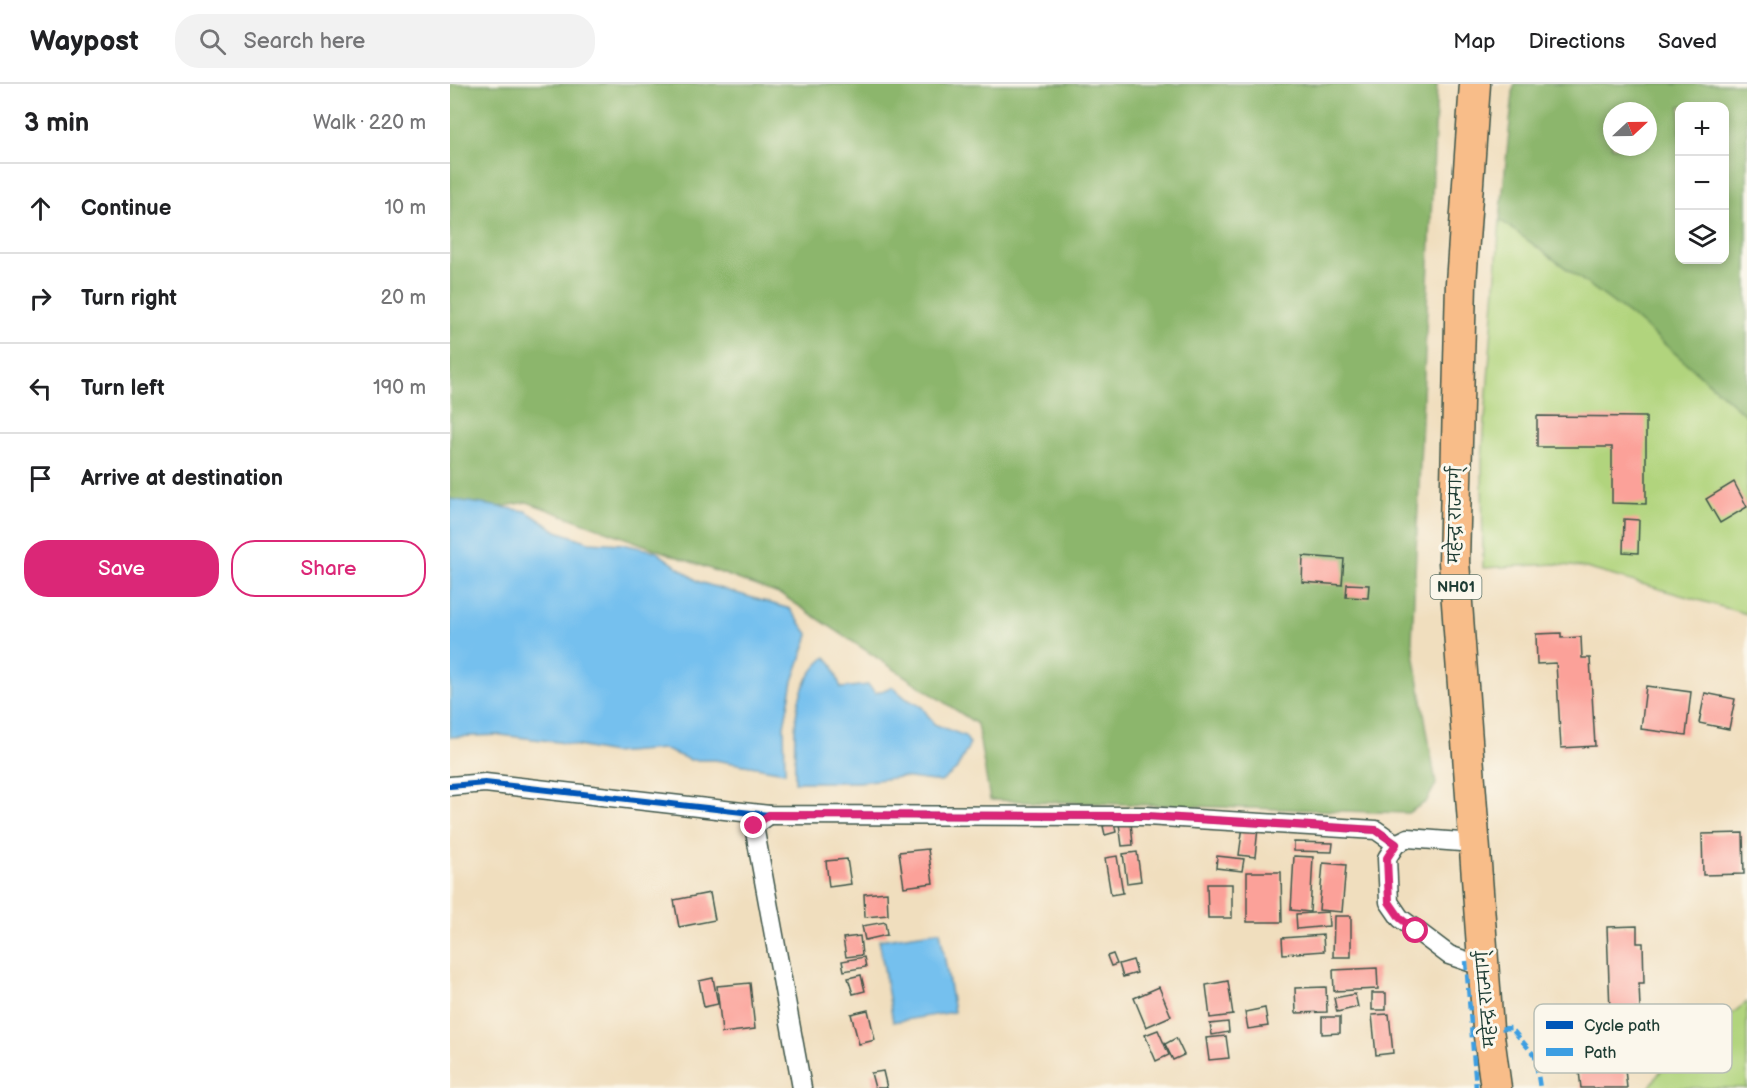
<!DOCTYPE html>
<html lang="en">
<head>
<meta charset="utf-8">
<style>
	:root { --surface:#fff; --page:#f2f2f2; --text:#202124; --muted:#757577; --line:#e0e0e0; --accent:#db2777 }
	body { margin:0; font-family:"Balsamiq Sans","Playpen Sans Deva",sans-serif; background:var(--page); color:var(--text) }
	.controls { position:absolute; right:18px; top:18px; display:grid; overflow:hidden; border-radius:12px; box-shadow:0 3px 9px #0003 }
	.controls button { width:54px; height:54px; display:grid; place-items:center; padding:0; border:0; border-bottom:2px solid var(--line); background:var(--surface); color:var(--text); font:30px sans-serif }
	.compass { position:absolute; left:1153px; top:18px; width:54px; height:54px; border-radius:50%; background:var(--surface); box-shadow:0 3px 9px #0003; rotate:68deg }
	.stop { position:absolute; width:18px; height:18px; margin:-14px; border:4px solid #db2777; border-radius:50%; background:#fff }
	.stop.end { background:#db2777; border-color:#fff; box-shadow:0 2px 6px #0008 }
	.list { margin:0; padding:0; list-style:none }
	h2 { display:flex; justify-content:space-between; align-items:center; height:78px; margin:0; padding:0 24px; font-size:26px }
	h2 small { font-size:20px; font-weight:400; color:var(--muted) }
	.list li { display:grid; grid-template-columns:39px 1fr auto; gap:18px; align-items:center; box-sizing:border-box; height:90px; padding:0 24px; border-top:2px solid var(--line) }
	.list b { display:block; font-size:22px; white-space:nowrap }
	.list em { font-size:20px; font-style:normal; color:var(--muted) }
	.actions { display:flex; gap:12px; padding:18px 24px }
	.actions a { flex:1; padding:14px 0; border:2px solid var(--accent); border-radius:24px; text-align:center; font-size:21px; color:var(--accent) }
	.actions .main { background:var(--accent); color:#fff }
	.icon { flex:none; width:33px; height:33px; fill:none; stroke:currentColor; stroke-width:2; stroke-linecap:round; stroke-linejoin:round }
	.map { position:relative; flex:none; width:1297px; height:1004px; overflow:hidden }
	header { display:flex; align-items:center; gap:36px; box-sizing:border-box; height:84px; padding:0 30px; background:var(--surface); border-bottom:2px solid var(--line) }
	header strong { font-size:28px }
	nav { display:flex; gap:33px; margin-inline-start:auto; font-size:21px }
	.search { width:420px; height:54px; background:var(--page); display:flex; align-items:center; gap:15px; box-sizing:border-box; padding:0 21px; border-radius:24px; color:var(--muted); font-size:22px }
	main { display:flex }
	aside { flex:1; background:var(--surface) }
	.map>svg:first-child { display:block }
	.green { fill:#b1d47d; stroke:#688858; stroke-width:1.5 }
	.forest { fill:#8cb66c; stroke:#567a50; stroke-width:1.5; fill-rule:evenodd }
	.water { fill:#75c0ee; stroke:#4a7e91; stroke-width:1.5 }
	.building { fill:#fba199 }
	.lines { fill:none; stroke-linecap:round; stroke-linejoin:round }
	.minor-casing { stroke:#3e5549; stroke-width:21 }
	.trunk-casing { stroke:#3e5549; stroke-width:33 }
	.minor { stroke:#fff; stroke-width:18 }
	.trunk { stroke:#f8bd89; stroke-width:30 }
	.quiet { stroke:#3c9ee2; stroke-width:4.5; stroke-dasharray:9 4.5; stroke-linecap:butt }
	.cycleway-casing { stroke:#fbf7ec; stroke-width:10 }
	.cycleway { stroke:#0057b8; stroke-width:6 }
	.route { stroke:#db2777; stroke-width:8 }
	.labels { text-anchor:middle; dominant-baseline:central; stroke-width:6; stroke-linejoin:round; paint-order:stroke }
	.shield { fill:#fbf7ec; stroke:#61756b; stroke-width:1.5 }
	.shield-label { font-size:15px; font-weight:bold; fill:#1f3d34 }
	.street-label { font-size:16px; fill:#1f3d34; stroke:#fbf7ec }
	.key { fill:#fbf7ec; stroke:#b9bfb5; stroke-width:1.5 }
	.key-label { font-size:16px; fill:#1f3d34 }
</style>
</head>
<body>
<header>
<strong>Waypost</strong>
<div class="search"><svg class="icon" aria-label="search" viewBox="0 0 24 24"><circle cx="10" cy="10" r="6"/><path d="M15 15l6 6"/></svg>Search here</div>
<nav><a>Map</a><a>Directions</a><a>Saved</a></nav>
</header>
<main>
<aside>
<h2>3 min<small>Walk · 220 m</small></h2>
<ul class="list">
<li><svg class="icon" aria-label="ahead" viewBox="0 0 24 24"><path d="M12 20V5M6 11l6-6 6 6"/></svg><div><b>Continue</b></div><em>10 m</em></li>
<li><svg class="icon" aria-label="right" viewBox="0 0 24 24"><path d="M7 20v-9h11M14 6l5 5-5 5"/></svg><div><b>Turn right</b></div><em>20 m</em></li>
<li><svg class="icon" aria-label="left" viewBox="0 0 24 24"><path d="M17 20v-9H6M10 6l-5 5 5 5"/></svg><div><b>Turn left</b></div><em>190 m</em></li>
<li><svg class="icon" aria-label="arrive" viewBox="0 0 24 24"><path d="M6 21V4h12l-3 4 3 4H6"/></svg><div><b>Arrive at destination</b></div></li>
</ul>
<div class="actions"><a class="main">Save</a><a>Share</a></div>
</aside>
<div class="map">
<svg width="1297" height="1004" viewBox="0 0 1297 1004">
	<rect width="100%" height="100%" fill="#fbf7ec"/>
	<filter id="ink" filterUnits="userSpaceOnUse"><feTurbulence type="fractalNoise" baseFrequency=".0167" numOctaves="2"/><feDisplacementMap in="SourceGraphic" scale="12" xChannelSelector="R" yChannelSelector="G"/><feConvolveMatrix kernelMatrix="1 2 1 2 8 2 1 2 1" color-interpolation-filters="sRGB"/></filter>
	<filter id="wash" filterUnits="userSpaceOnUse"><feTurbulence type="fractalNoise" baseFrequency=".008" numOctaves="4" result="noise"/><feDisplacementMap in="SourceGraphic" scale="24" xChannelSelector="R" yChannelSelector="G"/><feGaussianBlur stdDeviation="1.35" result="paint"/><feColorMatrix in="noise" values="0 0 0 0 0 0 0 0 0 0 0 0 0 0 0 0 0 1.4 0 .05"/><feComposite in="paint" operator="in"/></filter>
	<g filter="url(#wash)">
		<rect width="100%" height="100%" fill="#f0debe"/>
		<!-- green -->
		<g class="green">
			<path d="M 1050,136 L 1187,236 L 1297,332 L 1297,530 L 1136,484 L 1105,480 L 1033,484 L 1032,376 Z"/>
			<path d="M 1297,918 L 1297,1004 L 1199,1004 L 1214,982 Z"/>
		</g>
		<!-- forest -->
		<g class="forest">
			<path d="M 0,0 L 987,0 L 962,557 L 986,700 L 976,718 L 958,729 L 540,716 L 527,640 L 334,512 L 77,418 L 0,432 Z"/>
			<path d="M 1064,0 L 1297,0 L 1297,332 L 1187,236 L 1050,136 ZM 1230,22 L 1274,22 L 1274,176 L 1230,176 ZM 1162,27 L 1198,27 L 1198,63 L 1162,63 Z"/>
		</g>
		<!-- water -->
		<g class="water">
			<path d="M 0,415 L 76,427 L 107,447 L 139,458 L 172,460 L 205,467 L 249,498 L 340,525 L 359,551 L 343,597 L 334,642 L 335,688 L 265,676 L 240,676 L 213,665 L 162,669 L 108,658 L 51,651 L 0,653 Z"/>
			<path d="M 376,573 L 382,580 L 391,604 L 418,601 L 426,609 L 442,603 L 457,615 L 472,623 L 484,640 L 515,652 L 520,660 L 506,686 L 491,698 L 451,693 L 409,698 L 345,698 C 345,655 338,603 376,573 Z"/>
			<path d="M 490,847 L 504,928 L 443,938 L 429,856 Z"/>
		</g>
		<g id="blocks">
			<!-- building -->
			<g class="building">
				<path d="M 1087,332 L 1196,333 L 1196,420 L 1162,419 L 1162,363 L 1087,363 Z"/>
				<path d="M 1284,398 L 1297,423 L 1270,439 L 1256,415 Z"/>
				<path d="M 1174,435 L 1189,436 L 1188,469 L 1173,468 Z"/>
				<path d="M 853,472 L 894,475 L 892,501 L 852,498 Z"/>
				<path d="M 897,500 L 919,501 L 918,514 L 896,513 Z"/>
				<path d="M 1111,549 L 1111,554 L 1131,553 L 1132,574 L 1140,574 L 1145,662 L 1111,664 L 1106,579 L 1087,580 L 1086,550 Z"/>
				<path d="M 1196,602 L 1241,608 L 1236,651 L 1191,645 Z"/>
				<path d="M 1255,609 L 1285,615 L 1279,645 L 1249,639 Z"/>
				<path d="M 681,738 L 683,761 L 672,762 L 669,739 Z"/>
				<path d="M 664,739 L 666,748 L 655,751 L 653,742 Z"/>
				<path d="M 793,742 L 808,744 L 805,773 L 789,771 Z"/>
				<path d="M 1293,749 L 1294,790 L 1253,791 L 1252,750 Z"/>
				<path d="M 844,758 L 883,759 L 882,768 L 844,767 Z"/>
				<path d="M 478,765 L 483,799 L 454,803 L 449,768 Z"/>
				<path d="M 687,768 L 691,797 L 677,799 L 673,770 Z"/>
				<path d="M 667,772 L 673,809 L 661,811 L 655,774 Z"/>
				<path d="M 767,772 L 794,775 L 792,787 L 766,784 Z"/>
				<path d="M 844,772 L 863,773 L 860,828 L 841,826 Z"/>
				<path d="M 397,775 L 401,800 L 379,803 L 376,777 Z"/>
				<path d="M 873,779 L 896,781 L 892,828 L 869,826 Z"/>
				<path d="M 797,788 L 831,788 L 832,838 L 797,838 Z"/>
				<path d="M 757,800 L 782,800 L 782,834 L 758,834 Z"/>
				<path d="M 437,808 L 438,831 L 415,833 L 414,810 Z"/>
				<path d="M 260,809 L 265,836 L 229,843 L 224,816 Z"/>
				<path d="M 878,828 L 879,842 L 847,845 L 846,830 Z"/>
				<path d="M 884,832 L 901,832 L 901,873 L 883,873 Z"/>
				<path d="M 435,838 L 437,851 L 415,856 L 412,842 Z"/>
				<path d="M 1187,842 L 1187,859 L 1193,859 L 1194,899 L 1189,899 L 1190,925 L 1184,925 L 1184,932 L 1165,932 L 1165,927 L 1160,927 L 1157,843 Z"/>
				<path d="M 873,851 L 874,867 L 833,870 L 832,854 Z"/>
				<path d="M 410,852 L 412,871 L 396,873 L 393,854 Z"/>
				<path d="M 663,870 L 667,880 L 661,882 L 657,872 Z"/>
				<path d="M 414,873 L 416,883 L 394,887 L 392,877 Z"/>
				<path d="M 683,876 L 687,889 L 673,893 L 669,880 Z"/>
				<path d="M 927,884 L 928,905 L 884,907 L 883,886 Z"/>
				<path d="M 411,891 L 415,907 L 403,910 L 398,894 Z"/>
				<path d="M 263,894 L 268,920 L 254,923 L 249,897 Z"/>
				<path d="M 778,897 L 783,931 L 760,934 L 756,901 Z"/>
				<path d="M 300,899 L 305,945 L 272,949 L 267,902 Z"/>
				<path d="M 709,903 L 721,932 L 696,943 L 684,914 Z"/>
				<path d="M 876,903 L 877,928 L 846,929 L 845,904 Z"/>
				<rect x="922" y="909" width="14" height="17"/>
				<path d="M 905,910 L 908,923 L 887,928 L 884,914 Z"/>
				<path d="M 815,924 L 818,942 L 798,945 L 795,928 Z"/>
				<path d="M 418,926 L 425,956 L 409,960 L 401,930 Z"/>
				<path d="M 939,930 L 943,969 L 926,971 L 922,931 Z"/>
				<path d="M 872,933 L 890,933 L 890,949 L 872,950 Z"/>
				<path d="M 778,938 L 779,948 L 762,951 L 760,940 Z"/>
				<path d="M 708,946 L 719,971 L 706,977 L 695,951 Z"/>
				<path d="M 1171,949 L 1177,1004 L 1131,1004 L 1125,954 Z"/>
				<path d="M 776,952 L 779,974 L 759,976 L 756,954 Z"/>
				<path d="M 726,954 L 734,971 L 723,976 L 715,960 Z"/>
				<path d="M 433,987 L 437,1004 L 425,1004 L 421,989 Z"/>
			</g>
		</g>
	</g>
	<g filter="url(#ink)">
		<use href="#blocks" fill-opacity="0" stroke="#3e5549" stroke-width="1.5"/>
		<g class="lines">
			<!-- minor casing -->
			<g class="minor-casing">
				<g id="minor">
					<path d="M 0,702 L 35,699 L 319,731 L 696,732 L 926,746 L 946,760"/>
					<path d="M 319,731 L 304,742 L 352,1004"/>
					<path d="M 1024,759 L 958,754 L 946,760 L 937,774 L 939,818 L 950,834 L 999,871 L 1034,883"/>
				</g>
			</g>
			<!-- trunk casing -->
			<g class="trunk-casing">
				<path id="trunk" d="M 1025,0 L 1011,199 L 1004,478 L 1038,945 L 1046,1004"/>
			</g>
			<!-- minor -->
			<use href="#minor" class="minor"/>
			<!-- trunk -->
			<use href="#trunk" class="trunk"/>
			<!-- quiet -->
			<g class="quiet">
				<path d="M 1016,877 L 1026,1004"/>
				<path d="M 1038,945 L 1061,944 L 1085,972 L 1090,1004"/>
			</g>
			<!-- cycleway casing -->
			<g class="cycleway-casing">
				<path id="cycleway" d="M 0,702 L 35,699 L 319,731 L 696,732 L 926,746 L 946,760"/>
			</g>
			<!-- cycleway -->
			<use href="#cycleway" class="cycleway"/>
		</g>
	</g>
	<g class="lines" filter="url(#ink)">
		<!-- route -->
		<path class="route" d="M 304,742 L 319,731 L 696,732 L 926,746 L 946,760 L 937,774 L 939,818 L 950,834 L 966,847"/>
	</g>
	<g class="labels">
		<!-- shield labels -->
		<rect class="shield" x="980.5" y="491" width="51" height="24" rx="4.5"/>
		<g class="shield-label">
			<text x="1006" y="503">NH01</text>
		</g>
		<!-- street labels -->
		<g class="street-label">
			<text transform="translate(1006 431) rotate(-89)">महेन्द्र राज्मार्ग्</text>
			<text transform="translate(1037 915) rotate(-95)">महेन्द्र राज्मार्ग्</text>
		</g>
	</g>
	<!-- legend -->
	<rect x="1084" y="920" width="198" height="69" rx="9" class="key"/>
	<rect x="1096" y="937" width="27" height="8" fill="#0057b8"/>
	<rect x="1096" y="964" width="27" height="8" fill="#3c9ee2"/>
	<g class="key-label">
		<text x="1134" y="947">Cycle path</text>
		<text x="1134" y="974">Path</text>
	</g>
</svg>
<div class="controls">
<button>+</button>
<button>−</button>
<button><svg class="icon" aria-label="layers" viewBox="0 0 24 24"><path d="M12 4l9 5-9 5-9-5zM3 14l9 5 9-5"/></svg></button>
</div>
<svg class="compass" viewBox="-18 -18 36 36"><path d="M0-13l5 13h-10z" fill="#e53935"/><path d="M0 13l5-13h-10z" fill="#757577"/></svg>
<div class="stop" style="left:966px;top:847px"></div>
<div class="stop end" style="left:304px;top:742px"></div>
</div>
</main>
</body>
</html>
